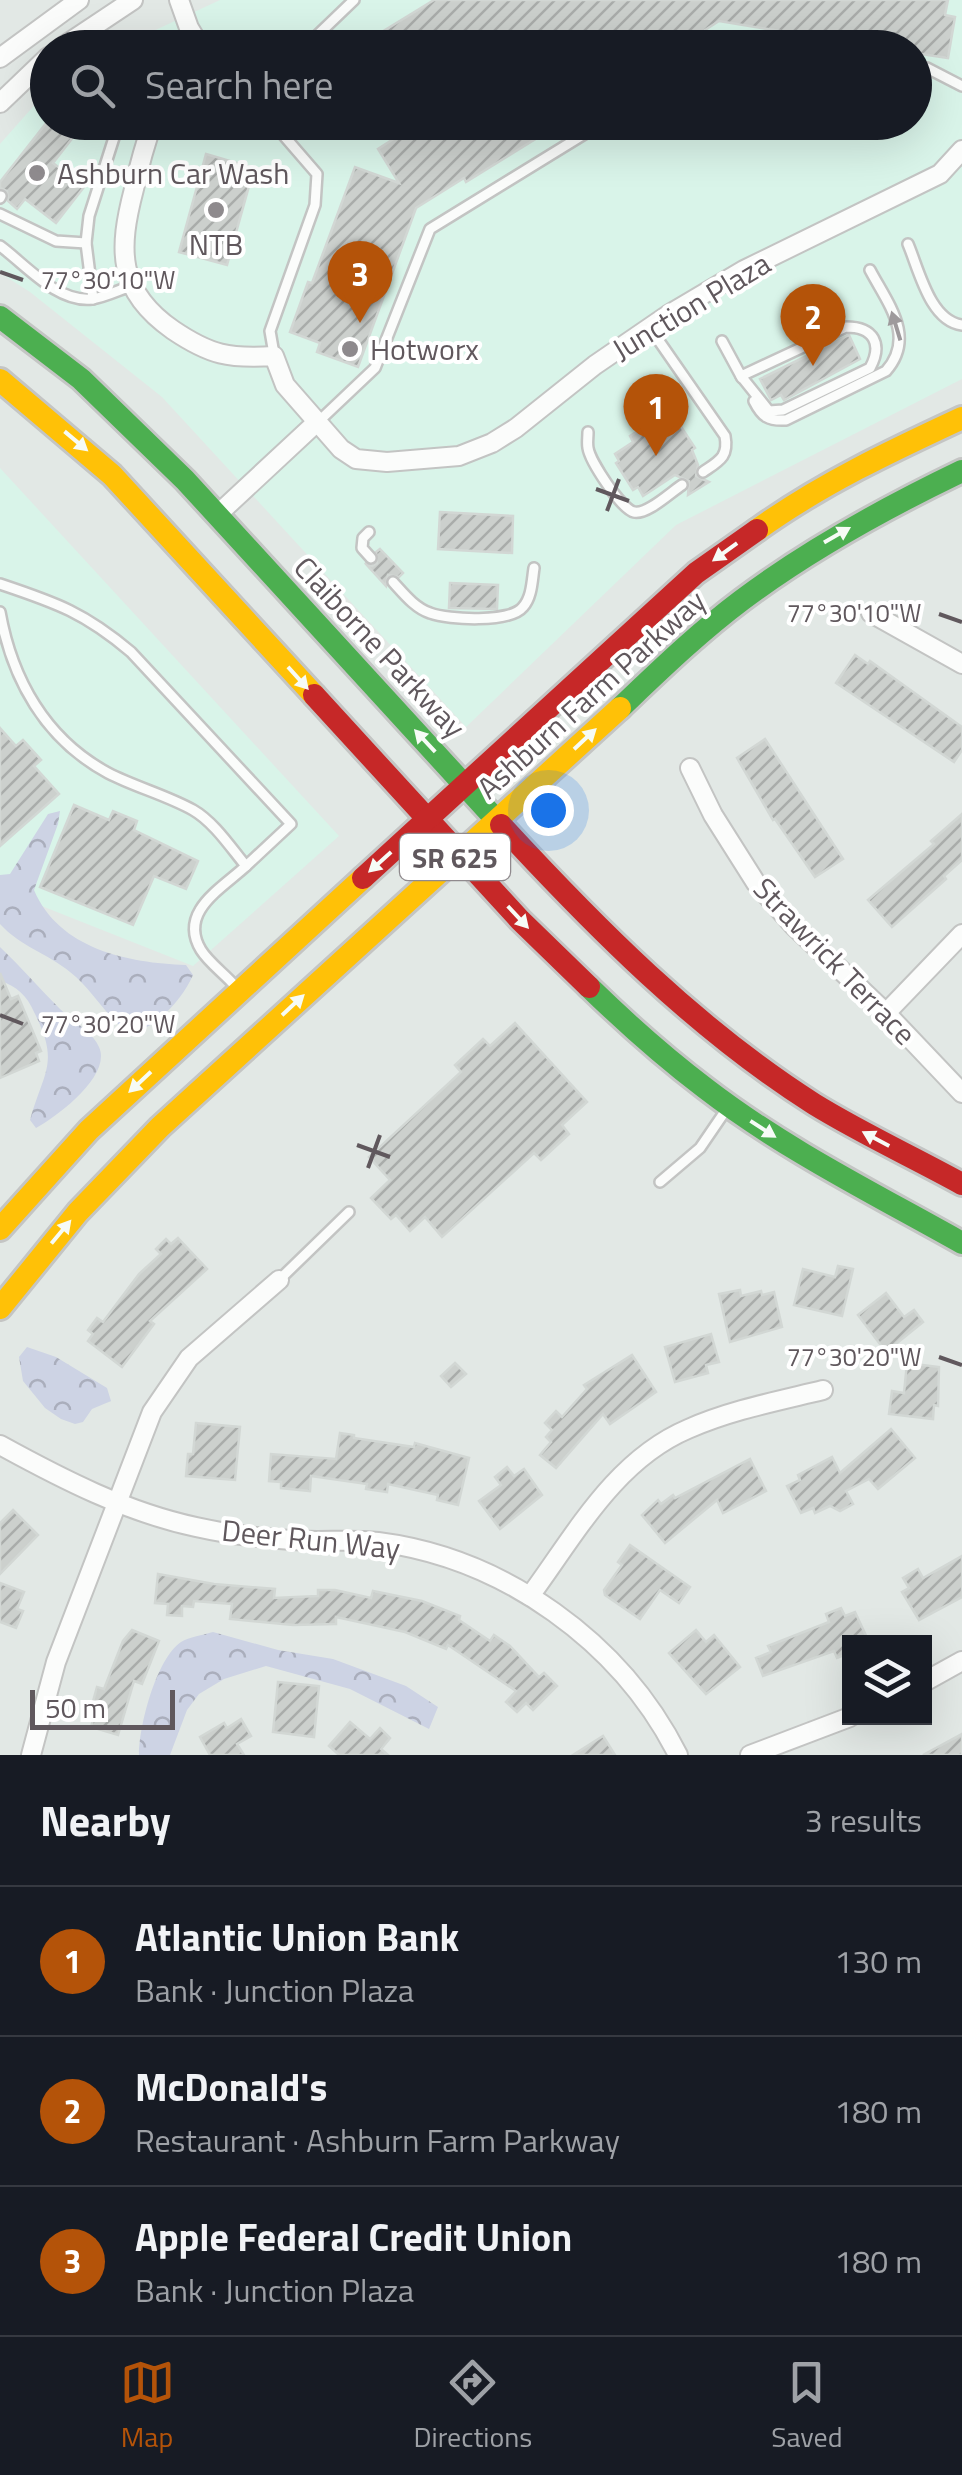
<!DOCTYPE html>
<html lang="en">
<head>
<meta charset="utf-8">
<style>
	:root { --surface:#171b24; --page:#242831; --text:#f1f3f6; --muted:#9ea1a6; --line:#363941; --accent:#b45309 }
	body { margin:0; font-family:"Titillium Web",sans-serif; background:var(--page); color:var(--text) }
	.controls { position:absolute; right:30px; bottom:30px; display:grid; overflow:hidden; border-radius:0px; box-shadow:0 10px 40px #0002 }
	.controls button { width:90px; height:90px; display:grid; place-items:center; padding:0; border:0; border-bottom:2px solid var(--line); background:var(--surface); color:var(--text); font:50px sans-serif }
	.scale { position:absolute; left:30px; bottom:25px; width:145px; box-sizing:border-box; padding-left:10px; border:5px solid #60585d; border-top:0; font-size:28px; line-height:35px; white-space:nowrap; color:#60585d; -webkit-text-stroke:8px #fff; paint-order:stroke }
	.you { position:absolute; left:548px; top:810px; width:35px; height:35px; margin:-25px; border:8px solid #fff; border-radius:50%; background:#1a73e8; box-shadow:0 0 0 15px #1a73e833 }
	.badge { display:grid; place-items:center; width:65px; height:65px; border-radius:50%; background:var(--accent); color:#fff; font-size:32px; font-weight:700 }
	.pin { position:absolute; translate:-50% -82px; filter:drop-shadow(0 2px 5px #0008) }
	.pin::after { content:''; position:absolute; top:52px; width:35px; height:30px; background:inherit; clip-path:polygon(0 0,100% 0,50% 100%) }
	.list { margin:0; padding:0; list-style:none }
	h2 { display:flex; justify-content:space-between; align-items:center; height:130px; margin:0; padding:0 40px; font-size:42px }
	h2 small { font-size:32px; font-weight:400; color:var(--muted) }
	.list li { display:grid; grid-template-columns:65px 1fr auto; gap:30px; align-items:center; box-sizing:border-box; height:150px; padding:0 40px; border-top:2px solid var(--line) }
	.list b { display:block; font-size:38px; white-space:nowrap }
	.list p { margin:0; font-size:32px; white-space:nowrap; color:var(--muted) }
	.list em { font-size:32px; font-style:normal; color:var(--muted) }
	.icon { flex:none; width:55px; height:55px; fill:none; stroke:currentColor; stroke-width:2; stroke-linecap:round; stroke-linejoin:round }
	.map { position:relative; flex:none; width:962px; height:1755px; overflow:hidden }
	.search { position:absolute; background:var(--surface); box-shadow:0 10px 40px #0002; left:30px; right:30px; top:30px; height:110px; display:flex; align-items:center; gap:25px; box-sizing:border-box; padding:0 35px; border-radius:55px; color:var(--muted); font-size:38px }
	.sheet { height:580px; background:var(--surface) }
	nav { display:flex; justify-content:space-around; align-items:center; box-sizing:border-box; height:140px; border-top:2px solid var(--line); background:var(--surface); font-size:28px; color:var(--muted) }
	nav a { display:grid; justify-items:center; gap:5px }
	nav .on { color:var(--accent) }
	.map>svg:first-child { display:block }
	.commercial { fill:#d9f4e9 }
	.forest { fill:url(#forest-crowns) }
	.building { fill:url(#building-hatch); stroke:#d2d7d4; stroke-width:2.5 }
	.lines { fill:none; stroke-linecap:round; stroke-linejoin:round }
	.lane-casing { stroke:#c3c4c3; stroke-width:14 }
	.street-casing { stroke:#c3c4c3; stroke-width:22 }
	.fast-casing { stroke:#c4c5c4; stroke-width:28 }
	.slow-casing { stroke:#c4c5c4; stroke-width:28 }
	.jam-casing { stroke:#c4c5c4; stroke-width:28 }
	.lane { stroke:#fbfcfb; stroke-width:9 }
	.street { stroke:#fbfcfb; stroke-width:18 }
	.fast { stroke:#4caf50; stroke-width:22 }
	.slow { stroke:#ffc107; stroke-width:22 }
	.jam { stroke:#c62828; stroke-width:22 }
	.oneway { fill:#9e9a9c }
	.oneway2 { fill:#f6fbf6 }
	.ticks { fill:none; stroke:#60585d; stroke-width:4 }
	.poi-dot { fill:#8e8a8d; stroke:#fff; stroke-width:4 }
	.labels { text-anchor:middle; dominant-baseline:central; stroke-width:8; stroke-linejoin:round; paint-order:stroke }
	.shield { fill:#fff; stroke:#908a8e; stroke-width:2.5 }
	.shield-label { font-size:28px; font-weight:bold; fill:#60585d }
	.poi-label { font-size:30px; fill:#60585d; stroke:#fff; text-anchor:start }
	.street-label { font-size:30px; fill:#60585d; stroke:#fff }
	.ticks-label { font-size:25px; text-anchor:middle; fill:#60585d; stroke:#fff; stroke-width:8; stroke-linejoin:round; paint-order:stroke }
</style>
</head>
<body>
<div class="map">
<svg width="962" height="1755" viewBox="0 0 962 1755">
	<defs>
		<pattern id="forest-crowns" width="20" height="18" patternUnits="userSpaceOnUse" patternTransform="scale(2.5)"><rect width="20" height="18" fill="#cdd3e4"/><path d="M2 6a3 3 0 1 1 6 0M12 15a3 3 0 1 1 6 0" fill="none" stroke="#aaaebc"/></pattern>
		<pattern id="building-hatch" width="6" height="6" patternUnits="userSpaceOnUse" patternTransform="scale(2.5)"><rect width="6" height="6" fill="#ccd0cd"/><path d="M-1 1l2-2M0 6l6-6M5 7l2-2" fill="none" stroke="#a9acaa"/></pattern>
	</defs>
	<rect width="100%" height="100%" fill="#e2e8e5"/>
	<!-- commercial -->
	<g class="commercial">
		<path d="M 220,0 L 962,0 L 962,379 L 676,525 L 466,727 L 162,397 L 30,292 L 0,273 L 0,144 L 47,91 L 48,122 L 914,122 L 914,48 L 119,47 Z"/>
		<path d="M 0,468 L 339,836 L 193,966 L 14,895 L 0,881 Z"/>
	</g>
	<!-- forest -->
	<g class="forest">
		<path d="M 60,811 L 58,824 L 34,890 C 59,949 128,963 186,965 L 193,975 C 182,1000 157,1027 130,1034 C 106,1017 93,990 70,972 C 47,953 21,947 0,924 L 0,875 L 10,874 L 48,814 Z"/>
		<path d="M 0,947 C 21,967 40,989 60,1009 C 72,1021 92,1031 99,1047 C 112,1075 58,1116 36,1128 L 30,1120 C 44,1070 60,1063 34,1012 C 27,996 17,986 0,981 Z"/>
		<path d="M 27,1347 L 56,1357 L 107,1388 L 111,1401 L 92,1409 L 83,1422 L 75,1424 L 61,1419 L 45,1408 L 23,1381 L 19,1357 Z"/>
		<path d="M 213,1632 L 278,1650 L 333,1659 L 406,1686 L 438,1707 L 429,1729 L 350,1689 L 266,1666 L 224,1679 L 199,1694 L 187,1710 L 170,1755 L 139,1755 C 139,1726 156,1659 181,1642 C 189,1637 203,1635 213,1632 Z"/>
	</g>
	<!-- building -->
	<g class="building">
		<path d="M 434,0 L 948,0 L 945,15 L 955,17 L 948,58 L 914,53 L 914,48 L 882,48 L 719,21 L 677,48 L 385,48 L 377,35 Z"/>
		<path d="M 47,122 L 85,122 L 53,163 L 84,187 L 56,223 L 25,199 L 17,209 L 8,201 L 7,191 L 0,188 L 0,182 Z"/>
		<path d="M 420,122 L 563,122 L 466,182 L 464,178 L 416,208 L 358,367 L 317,352 L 320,343 L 290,332 L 308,282 L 312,283 L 355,167 L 399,183 L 378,149 Z"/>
		<path d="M 206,154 L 254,168 L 227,265 L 179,252 Z"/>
		<path d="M 849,335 L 860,359 L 784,400 L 781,395 L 771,400 L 760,379 Z"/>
		<path d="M 669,418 L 674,425 L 678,422 L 695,448 L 692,450 L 698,465 L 696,476 L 709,482 L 688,495 L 689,481 L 675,475 L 643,496 L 638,487 L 633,490 L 616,463 L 619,461 L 615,454 L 633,442 L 630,436 L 647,425 L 650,430 Z"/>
		<path d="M 440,512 L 513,516 L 512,553 L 438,549 Z"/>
		<path d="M 380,549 L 403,573 L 399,577 L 388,575 L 386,586 L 365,563 L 372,566 L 377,563 L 376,552 Z"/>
		<path d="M 450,583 L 498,585 L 497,609 L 449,608 Z"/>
		<path d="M 855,655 L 868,664 L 870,661 L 962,727 L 962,750 L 954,762 L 836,683 Z"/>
		<path d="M 0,728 L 16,746 L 23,740 L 41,760 L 34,766 L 59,794 L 0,846 Z"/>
		<path d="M 765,739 L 843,859 L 815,877 L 775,819 L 773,820 L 737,758 Z"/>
		<path d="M 74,805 L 109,820 L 113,811 L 137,821 L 134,830 L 198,861 L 186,889 L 154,876 L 133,925 L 40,887 Z"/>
		<path d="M 962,814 L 962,860 L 944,876 L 946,879 L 892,927 L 868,900 L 934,844 L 931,841 Z"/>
		<path d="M 0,973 L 11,999 L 18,996 L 41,1051 L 36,1053 L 39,1061 L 0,1078 Z"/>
		<path d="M 515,1023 L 587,1102 L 562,1125 L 569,1134 L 541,1160 L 534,1153 L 442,1237 L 425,1217 L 410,1231 L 396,1215 L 391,1219 L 371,1198 L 390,1180 L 369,1157 L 461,1072 L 455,1065 L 483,1039 L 490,1046 Z"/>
		<path d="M 178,1238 L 207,1269 L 150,1321 L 154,1324 L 122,1367 L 88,1341 L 93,1334 L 88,1330 L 97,1318 L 103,1322 L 139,1274 L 161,1254 L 156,1249 L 166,1239 L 171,1244 Z"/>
		<path d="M 838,1266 L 853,1269 L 842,1316 L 794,1305 L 803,1269 L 835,1277 Z"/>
		<path d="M 740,1290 L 741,1296 L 761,1291 L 762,1295 L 774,1292 L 782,1327 L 730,1342 L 719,1294 Z"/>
		<path d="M 886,1293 L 904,1317 L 914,1310 L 923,1322 L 886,1352 L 858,1315 Z"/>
		<path d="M 711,1334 L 719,1362 L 706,1365 L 708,1373 L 675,1382 L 665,1347 Z"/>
		<path d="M 632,1355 L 656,1392 L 610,1424 L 603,1414 L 556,1468 L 540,1455 L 551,1442 L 546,1437 L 552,1430 L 545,1423 L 556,1411 L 562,1417 L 587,1389 L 584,1385 Z"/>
		<path d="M 455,1363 L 466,1374 L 451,1387 L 441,1376 Z"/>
		<path d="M 907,1363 L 939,1367 L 938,1406 L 934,1405 L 933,1419 L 889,1414 L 892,1391 L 904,1393 Z"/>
		<path d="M 196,1423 L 240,1427 L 235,1480 L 186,1476 L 188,1454 L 193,1454 Z"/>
		<path d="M 891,1429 L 915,1458 L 878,1489 L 869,1479 L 846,1491 L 853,1504 L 840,1511 L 830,1506 L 815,1513 L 813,1508 L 801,1513 L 787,1486 L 800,1480 L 798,1475 L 832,1457 L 840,1473 Z"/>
		<path d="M 340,1433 L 354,1435 L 354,1438 L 414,1447 L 415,1443 L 469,1458 L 458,1505 L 437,1500 L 438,1495 L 388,1484 L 387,1492 L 366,1489 L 367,1484 L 311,1476 L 310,1491 L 281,1488 L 281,1482 L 269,1481 L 271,1454 L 336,1459 Z"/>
		<path d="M 750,1459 L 766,1491 L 723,1513 L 717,1500 L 665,1543 L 642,1515 L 658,1500 L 661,1504 L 673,1495 L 675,1498 Z"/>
		<path d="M 507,1467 L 514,1476 L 524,1469 L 542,1495 L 500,1529 L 479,1501 L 501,1485 L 495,1477 Z"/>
		<path d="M 13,1510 L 38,1535 L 0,1574 L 0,1523 Z"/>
		<path d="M 630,1545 L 690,1587 L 679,1603 L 660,1590 L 640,1619 L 605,1595 L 604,1590 L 622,1565 L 618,1562 Z"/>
		<path d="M 962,1556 L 962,1597 L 919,1620 L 902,1592 L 909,1588 L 903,1578 L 918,1569 L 923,1578 Z"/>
		<path d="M 158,1574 L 214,1584 L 275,1589 L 274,1598 L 318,1596 L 318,1590 L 335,1590 L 371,1598 L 373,1591 L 422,1601 L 460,1616 L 459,1620 L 490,1641 L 494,1635 L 510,1646 L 539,1677 L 544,1673 L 557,1686 L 533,1710 L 526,1703 L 517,1712 L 506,1702 L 516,1691 L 448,1645 L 446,1649 L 405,1632 L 336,1617 L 336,1624 L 293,1625 L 230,1619 L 232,1604 L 194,1601 L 193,1607 L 182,1606 L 182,1616 L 167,1615 L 168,1604 L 155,1603 Z"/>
		<path d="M 0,1583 L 24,1592 L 17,1609 L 23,1611 L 16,1628 L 0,1622 Z"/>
		<path d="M 841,1608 L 845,1616 L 855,1612 L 869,1642 L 850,1642 L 850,1653 L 837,1658 L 834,1651 L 763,1676 L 756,1658 L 771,1652 L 768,1646 L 829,1622 L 826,1614 Z"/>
		<path d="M 132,1630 L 159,1641 L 142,1684 L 134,1681 L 118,1735 L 91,1727 L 97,1706 L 92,1705 L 97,1687 L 104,1689 L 123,1641 Z"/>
		<path d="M 696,1630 L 706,1642 L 714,1635 L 740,1667 L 706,1694 L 669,1653 Z"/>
		<path d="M 278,1682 L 319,1686 L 314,1737 L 273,1732 Z"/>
		<path d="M 241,1719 L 251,1736 L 237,1744 L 244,1755 L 210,1755 L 200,1737 L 224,1723 L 227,1728 Z"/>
		<path d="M 350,1722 L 370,1739 L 380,1728 L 390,1738 L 381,1749 L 388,1755 L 339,1755 L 329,1746 Z"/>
		<path d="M 962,1734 L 962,1755 L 923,1755 Z"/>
		<path d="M 603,1736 L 615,1755 L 573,1755 Z"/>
	</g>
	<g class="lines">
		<!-- lane casing -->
		<g class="lane-casing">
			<g id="lane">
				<path d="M 304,48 L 354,0"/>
				<path d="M 727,48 L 733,44 L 763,48"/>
				<path d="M 914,67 L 927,68 L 962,86"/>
				<path d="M 272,122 L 317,174 L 315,205 L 270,331 L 274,354"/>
				<path d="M 0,198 L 1,196"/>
				<path d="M 0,214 L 56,241 L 86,243"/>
				<path d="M 908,244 C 919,270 930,321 962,325"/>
				<path d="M 0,246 C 25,264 57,303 92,299 C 105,297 119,290 131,286"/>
				<path d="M 93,299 L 86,243 L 89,216 L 119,122"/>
				<path d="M 846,327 C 874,327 883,344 870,368 L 783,410 L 769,411 L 741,376 Z"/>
				<path d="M 650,328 L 725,436 C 729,457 719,461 703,472"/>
				<path d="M 722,341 L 742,378"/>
				<path d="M 754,401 C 762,417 768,421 786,420 L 886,371 C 916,337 888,304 870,270"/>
				<path d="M 318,422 L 375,368 L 430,229 L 604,122"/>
				<path d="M 588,432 C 588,438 587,443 588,448 C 590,461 621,509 634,512 C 647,515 671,492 682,485"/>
				<path d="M 369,532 L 363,538 L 362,548 L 371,558"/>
				<path d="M 393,582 C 404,594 415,608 430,613 C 449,620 510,623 523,607 C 532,597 532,581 534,568"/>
				<path d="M 0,584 C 57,603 85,613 131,652 L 291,824 L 246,866 C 231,848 214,822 193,810 C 166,795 135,787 108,773 C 45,739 12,679 0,612"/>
				<path d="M 235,986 C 225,974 209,963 201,950 C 178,912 221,889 246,866"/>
				<path d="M 660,1182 L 700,1148 L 728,1107"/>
				<path d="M 279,1280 L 349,1212"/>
			</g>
		</g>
		<!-- street casing -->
		<g class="street-casing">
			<g id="street">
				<path d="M 179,0 L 189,28 L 201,48"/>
				<path d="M 61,48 L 133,0"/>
				<path d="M 0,58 L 79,0"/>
				<path d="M 0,103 L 48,57"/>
				<path d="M 153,122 C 145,144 139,166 134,189 C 118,250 117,291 173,330 C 210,355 229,359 274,356 L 285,385 L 341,449 L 356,459 L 387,462 L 459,456 L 492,443 L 516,428 L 595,365 L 668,315 L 744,270 L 940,174 L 962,150"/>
				<path d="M 217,515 L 317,422"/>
				<path d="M 871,613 L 962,664"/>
				<path d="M 690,768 L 713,815 L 756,883 L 794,926 L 886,1013 L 962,1093"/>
				<path d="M 886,1013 L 962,934"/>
				<path d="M 0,1445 C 62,1479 126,1512 196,1527 C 236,1536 277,1540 317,1541 C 338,1541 358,1540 378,1542 C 504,1558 621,1642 678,1755"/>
				<path d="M 530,1596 C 575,1535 615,1460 688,1429 C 731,1410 778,1401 823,1390"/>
				<path d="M 924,1682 L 962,1661"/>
				<path d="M 31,1755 L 56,1662 L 152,1412 L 189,1358 L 279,1280"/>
				<path d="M 750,1755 L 850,1717"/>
			</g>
		</g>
		<!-- fast casing -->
		<g class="fast-casing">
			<g id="fast">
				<path d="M 0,317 L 81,379 L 185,480 L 501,825"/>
				<path d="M 620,708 C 659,671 698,633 742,600 C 810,549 885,508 962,471"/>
				<path d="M 589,987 C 626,1023 664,1057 705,1088 C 784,1149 875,1194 962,1243"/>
			</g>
		</g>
		<!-- slow casing -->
		<g class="slow-casing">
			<g id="slow">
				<path d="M 0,380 L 112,475 L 314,695"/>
				<path d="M 757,530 C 821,484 891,451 962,418"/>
				<path d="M 0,1229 L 89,1130 L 363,878"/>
				<path d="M 0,1308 L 78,1212 L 160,1127 L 620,708"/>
			</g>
		</g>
		<!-- jam casing -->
		<g class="jam-casing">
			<g id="jam">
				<path d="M 314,695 L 520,920 L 589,987"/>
				<path d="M 501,825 C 595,927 696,1029 814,1104 C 861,1133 913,1157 962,1184"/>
				<path d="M 363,878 L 696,573 L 757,530"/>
			</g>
		</g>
		<!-- lane -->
		<use href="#lane" class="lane"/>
		<!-- street -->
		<use href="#street" class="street"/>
		<!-- fast -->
		<use href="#fast" class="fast"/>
		<!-- slow -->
		<use href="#slow" class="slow"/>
		<!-- jam -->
		<use href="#jam" class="jam"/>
	</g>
	<!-- one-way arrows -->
	<defs><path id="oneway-solid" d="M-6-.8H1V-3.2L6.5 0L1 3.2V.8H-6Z" transform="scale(2.5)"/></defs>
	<use class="oneway" href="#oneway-solid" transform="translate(896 326) rotate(-107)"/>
	<g class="oneway2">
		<use href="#oneway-solid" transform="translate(76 441) rotate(40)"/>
		<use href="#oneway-solid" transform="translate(837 535) rotate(-30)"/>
		<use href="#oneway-solid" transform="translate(725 552) rotate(144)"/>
		<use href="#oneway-solid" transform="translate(298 678) rotate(48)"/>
		<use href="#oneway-solid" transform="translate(585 739) rotate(-43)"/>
		<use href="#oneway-solid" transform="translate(425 741) rotate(-133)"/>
		<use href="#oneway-solid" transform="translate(380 862) rotate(138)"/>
		<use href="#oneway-solid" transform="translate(518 917) rotate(47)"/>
		<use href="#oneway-solid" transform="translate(293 1005) rotate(-43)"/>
		<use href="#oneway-solid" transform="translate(140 1082) rotate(137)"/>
		<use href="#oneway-solid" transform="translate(763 1129) rotate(33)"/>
		<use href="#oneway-solid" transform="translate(876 1139) rotate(-152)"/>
		<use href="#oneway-solid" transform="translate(61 1232) rotate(-50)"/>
	</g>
	<!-- ticks -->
	<path class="ticks" d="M 0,272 L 23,280M 596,489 L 629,501M 607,511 L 619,479M 939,614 L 962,622M 0,1015 L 23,1024M 357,1145 L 390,1157M 368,1168 L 380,1135M 939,1357 L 962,1365"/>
	<!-- markers -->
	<g class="poi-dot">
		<circle cx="37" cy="173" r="10"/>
		<circle cx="216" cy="210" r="10"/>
		<circle cx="350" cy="349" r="10"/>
	</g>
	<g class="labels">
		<!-- shield labels -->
		<rect class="shield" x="400" y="834" width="110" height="46" rx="8"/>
		<g class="shield-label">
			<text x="455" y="857">SR 625</text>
		</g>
		<!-- poi labels -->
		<g class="poi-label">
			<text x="57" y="173">Ashburn Car Wash</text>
			<text x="216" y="244" text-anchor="middle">NTB</text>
			<text x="370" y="349">Hotworx</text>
		</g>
		<!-- street labels -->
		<g class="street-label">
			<text transform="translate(691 306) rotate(-31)">Junction Plaza</text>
			<text transform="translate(380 647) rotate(47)">Claiborne Parkway</text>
			<text transform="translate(591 694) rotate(-42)">Ashburn Farm Parkway</text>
			<text transform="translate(835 961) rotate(46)">Strawrick Terrace</text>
			<text transform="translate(311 1539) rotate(6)">Deer Run Way</text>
		</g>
	</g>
	<g class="ticks-label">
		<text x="108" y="289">77°30'10"W</text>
		<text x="854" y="622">77°30'10"W</text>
		<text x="108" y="1033">77°30'20"W</text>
		<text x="854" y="1366">77°30'20"W</text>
	</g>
</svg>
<div class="controls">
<button><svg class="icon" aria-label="layers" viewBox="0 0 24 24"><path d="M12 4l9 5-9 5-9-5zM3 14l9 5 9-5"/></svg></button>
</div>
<div class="scale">50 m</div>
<div class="you"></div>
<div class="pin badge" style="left:656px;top:456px">1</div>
<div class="pin badge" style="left:813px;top:366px">2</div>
<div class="pin badge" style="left:360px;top:323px">3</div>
<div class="search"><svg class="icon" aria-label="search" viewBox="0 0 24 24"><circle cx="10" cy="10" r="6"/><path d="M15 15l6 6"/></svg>Search here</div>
</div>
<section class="sheet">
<h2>Nearby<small>3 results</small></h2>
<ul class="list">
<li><span class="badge">1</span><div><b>Atlantic Union Bank</b><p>Bank · Junction Plaza</p></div><em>130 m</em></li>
<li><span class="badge">2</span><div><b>McDonald's</b><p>Restaurant · Ashburn Farm Parkway</p></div><em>180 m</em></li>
<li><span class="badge">3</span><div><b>Apple Federal Credit Union</b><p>Bank · Junction Plaza</p></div><em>180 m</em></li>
</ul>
</section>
<nav>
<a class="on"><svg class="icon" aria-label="map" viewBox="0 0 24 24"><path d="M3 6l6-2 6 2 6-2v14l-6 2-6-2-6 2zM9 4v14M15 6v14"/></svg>Map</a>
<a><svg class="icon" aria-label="directions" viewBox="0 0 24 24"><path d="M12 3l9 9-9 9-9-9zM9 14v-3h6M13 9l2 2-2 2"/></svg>Directions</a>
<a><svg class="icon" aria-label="saved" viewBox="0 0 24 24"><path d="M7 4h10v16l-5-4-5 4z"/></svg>Saved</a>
</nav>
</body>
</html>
